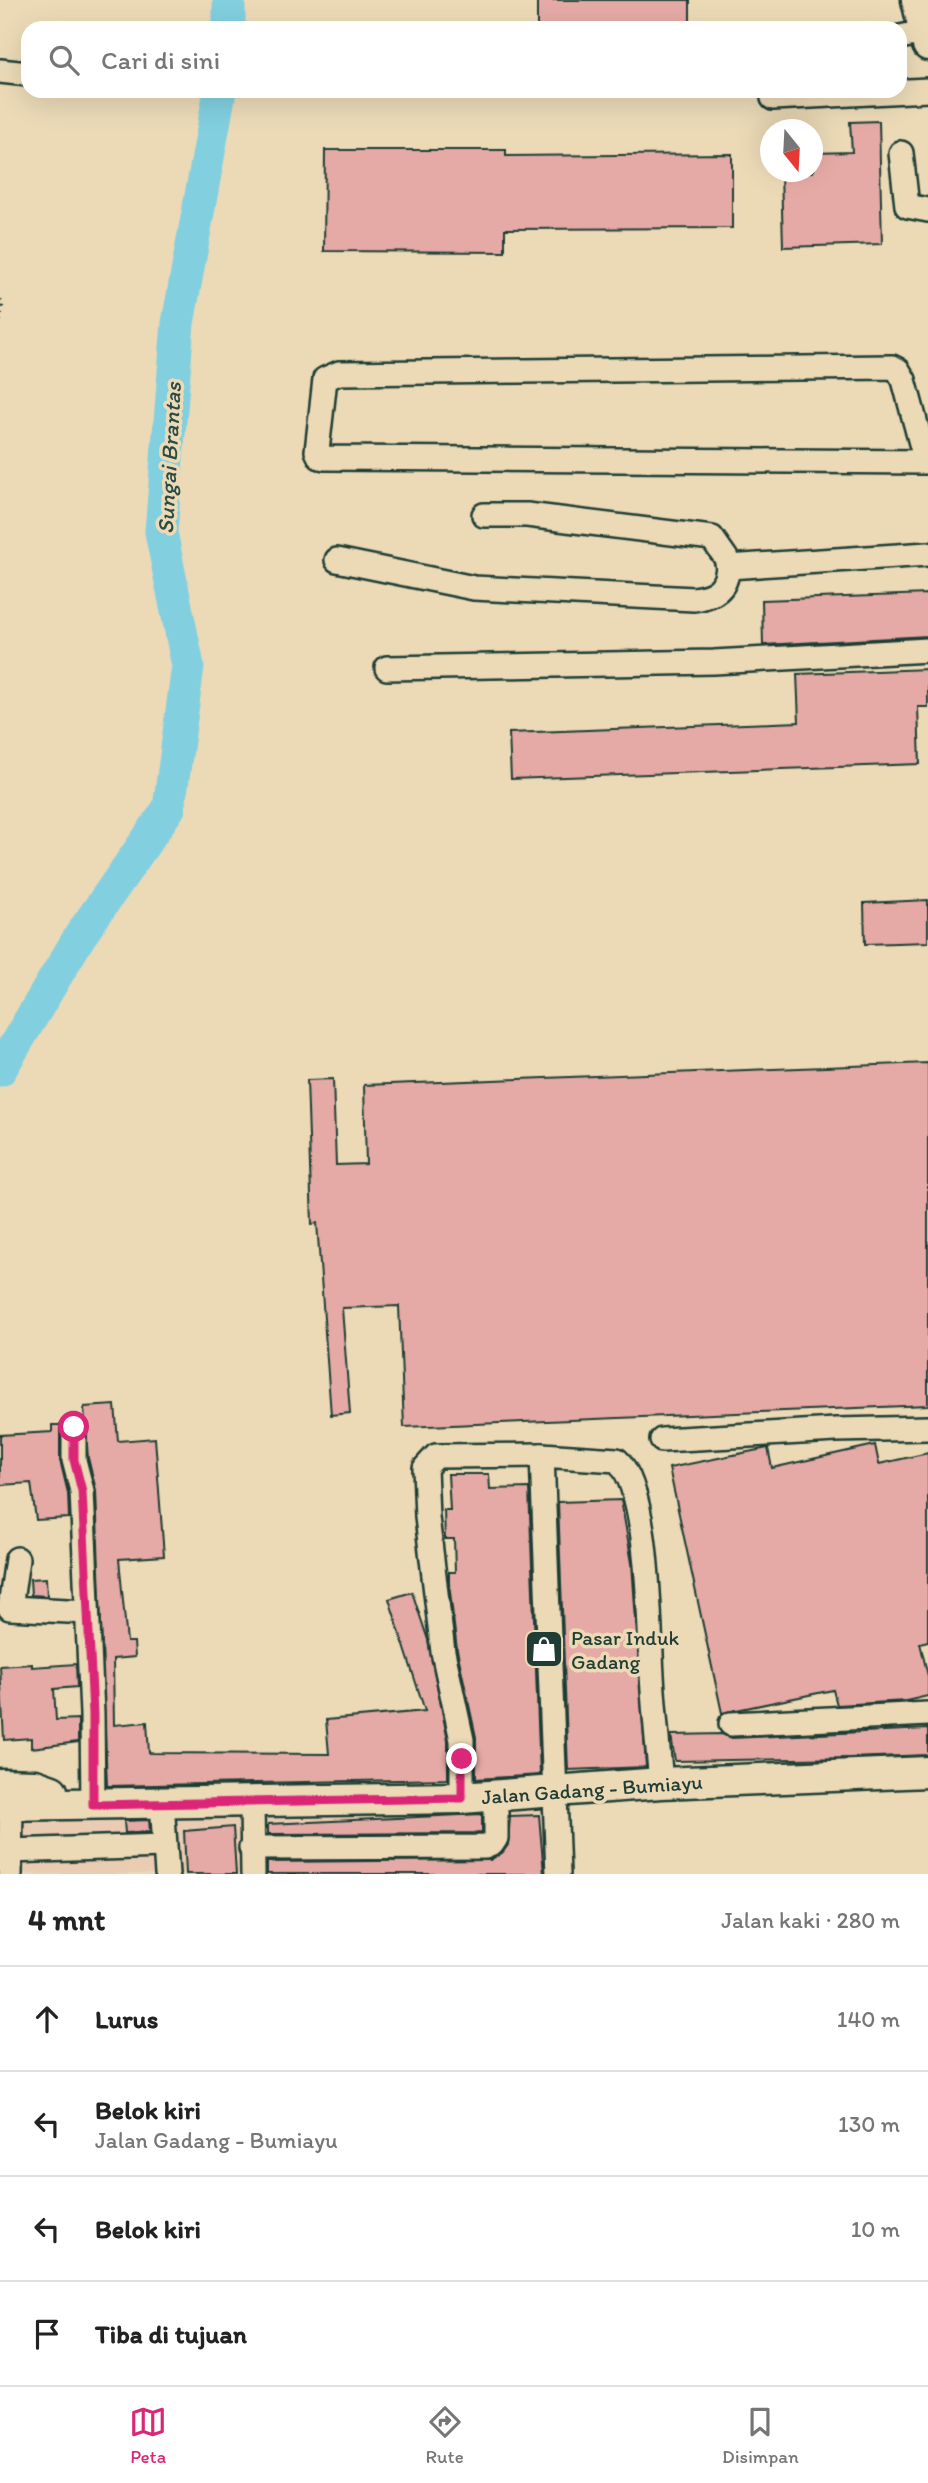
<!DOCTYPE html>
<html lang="id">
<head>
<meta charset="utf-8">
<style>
	:root { --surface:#fff; --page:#f2f2f2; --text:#222; --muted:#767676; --line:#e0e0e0; --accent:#db2777 }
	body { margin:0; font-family:Itim,sans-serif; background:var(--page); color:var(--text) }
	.compass { position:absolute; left:760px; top:119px; width:63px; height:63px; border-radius:50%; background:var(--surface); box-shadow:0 7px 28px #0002; rotate:162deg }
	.stop { position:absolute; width:21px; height:21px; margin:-16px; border:5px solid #db2777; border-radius:50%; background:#fff }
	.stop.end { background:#db2777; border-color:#fff; box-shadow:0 2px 7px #0008 }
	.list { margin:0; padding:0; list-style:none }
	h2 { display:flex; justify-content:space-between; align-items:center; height:91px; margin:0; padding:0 28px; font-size:30px }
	h2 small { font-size:23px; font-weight:400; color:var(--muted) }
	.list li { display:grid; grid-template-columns:46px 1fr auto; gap:21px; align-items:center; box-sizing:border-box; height:105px; padding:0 28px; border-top:2px solid var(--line) }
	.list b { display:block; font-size:26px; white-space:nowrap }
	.list p { margin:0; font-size:23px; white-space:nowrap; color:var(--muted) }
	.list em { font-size:23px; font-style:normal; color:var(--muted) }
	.icon { flex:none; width:38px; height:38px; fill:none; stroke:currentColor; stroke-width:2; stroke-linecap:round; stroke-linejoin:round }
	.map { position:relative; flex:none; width:928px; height:1874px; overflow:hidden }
	.search { position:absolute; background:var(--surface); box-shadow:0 7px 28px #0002; left:21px; right:21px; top:21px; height:77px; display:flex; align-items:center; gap:18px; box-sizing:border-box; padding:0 24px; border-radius:21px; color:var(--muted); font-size:26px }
	.sheet { height:511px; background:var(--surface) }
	nav { display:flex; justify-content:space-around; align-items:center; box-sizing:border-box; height:98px; border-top:2px solid var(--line); background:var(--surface); font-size:19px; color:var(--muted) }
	nav a { display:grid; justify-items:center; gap:4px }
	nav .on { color:var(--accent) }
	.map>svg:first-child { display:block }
	.built { fill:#eaccb2 }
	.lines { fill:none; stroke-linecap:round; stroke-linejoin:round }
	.river { stroke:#82cfe0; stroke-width:33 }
	.building { fill:#e5aaa5; stroke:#1f3d34; stroke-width:2 }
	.minor-casing { stroke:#1f3d34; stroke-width:28 }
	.major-casing { stroke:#1f3d34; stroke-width:35 }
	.path { stroke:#1f3d34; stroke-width:3.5; stroke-dasharray:2 5; stroke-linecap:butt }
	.minor { stroke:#ecdab7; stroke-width:23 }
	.major { stroke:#ecdab7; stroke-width:30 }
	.route { stroke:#db2777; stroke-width:9 }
	.labels { text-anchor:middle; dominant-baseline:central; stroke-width:7; stroke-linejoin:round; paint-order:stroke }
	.poi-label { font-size:21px; fill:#1f3d34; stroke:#ecdab7; text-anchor:start }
	.street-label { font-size:21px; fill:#1f3d34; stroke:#ecdab7 }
	.water-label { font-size:23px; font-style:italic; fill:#294c45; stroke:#ecdab7 }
</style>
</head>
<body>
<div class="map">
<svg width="928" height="1874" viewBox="0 0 928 1874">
	<rect width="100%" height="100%" fill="#ecdab7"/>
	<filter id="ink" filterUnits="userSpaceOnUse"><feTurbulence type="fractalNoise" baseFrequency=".0143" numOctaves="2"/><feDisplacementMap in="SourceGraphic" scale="14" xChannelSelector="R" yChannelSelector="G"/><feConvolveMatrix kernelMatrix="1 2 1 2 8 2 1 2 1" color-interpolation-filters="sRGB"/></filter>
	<g filter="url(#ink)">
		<!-- built -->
		<path class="built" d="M 567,1798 L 570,1874 L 16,1874 L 17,1820 Z"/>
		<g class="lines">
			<!-- river -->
			<g class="river">
				<path d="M 229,28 L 229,0"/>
				<path d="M 0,1070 L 80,936 L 169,808 L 188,666 L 161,532 L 178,323 L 220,91"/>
			</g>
		</g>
		<!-- building -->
		<g class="building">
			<rect x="537" y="0" width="153" height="28"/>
			<path d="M 879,121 L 882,244 L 783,247 L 781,172 L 813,172 L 813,153 L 852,152 L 850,122 Z"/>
			<path d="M 325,150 L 506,150 L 506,156 L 732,154 L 732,228 L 505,229 L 505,252 L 324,251 Z"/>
			<path d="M 928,594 L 928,636 L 763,645 L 762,600 Z"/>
			<path d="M 928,669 L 928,707 L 918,707 L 920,764 L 511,779 L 509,733 L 799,722 L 797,674 Z"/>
			<path d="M 928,900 L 928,942 L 865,944 L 864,903 Z"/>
			<path d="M 928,1063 L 928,1405 L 404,1427 L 399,1306 L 342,1308 L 350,1413 L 331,1415 L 317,1223 L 312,1224 L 307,1080 L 333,1079 L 336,1165 L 366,1164 L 364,1085 Z"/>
			<path d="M 115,1405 L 118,1441 L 155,1438 L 164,1556 L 119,1559 L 127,1642 L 134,1642 L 135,1657 L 113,1659 L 114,1725 L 147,1722 L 149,1753 L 329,1754 L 326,1720 L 425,1711 L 389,1599 L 412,1592 L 428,1640 L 448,1741 L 448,1779 L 107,1786 L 96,1490 L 88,1458 L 84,1407 Z"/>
			<path d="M 52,1425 L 60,1425 L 60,1460 L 68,1493 L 69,1518 L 36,1520 L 31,1483 L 0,1485 L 0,1435 L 52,1432 Z"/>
			<path d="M 875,1445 L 879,1464 L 928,1453 L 928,1641 L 920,1643 L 928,1676 L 928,1696 L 906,1701 L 837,1705 L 833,1690 L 722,1713 L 669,1468 L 768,1448 L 772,1468 Z"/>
			<path d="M 448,1474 L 489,1474 L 490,1489 L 529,1488 L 540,1775 L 476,1779 L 476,1737 L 457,1650 L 449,1583 L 449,1572 L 455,1572 L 454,1539 L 445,1539 L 444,1510 L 450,1510 Z"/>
			<path d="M 621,1500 L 632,1563 L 646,1767 L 568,1770 L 558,1502 Z"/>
			<path d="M 46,1578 L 47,1596 L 31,1595 L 30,1579 Z"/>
			<path d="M 32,1664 L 32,1667 L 76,1664 L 77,1687 L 54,1689 L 56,1720 L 78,1719 L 78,1742 L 31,1748 L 31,1738 L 4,1740 L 0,1666 Z"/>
			<path d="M 928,1729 L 928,1755 L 849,1758 L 675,1761 L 671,1735 L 722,1734 L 732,1738 Z"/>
			<path d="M 482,1814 L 482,1833 L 268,1834 L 268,1824 Z"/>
			<path d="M 539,1815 L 544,1874 L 267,1874 L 267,1862 L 490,1860 L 503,1852 L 508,1845 L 510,1816 Z"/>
			<path d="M 149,1820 L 150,1832 L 125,1833 L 124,1821 Z"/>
			<path d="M 233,1827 L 236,1874 L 186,1874 L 184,1831 Z"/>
		</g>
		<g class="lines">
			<!-- minor casing -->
			<g class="minor-casing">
				<g id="minor">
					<path d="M 900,37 L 925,32"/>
					<path d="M 0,71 L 28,74"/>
					<path d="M 773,98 L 928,90"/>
					<path d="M 901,153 L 907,206 L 928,210"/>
					<path d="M 926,462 L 904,380 L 898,370 L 892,367 L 339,373 L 325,379 L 317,451 L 320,457 L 325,458 L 926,462 L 928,462"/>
					<path d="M 484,515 L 527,515 L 712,538 L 726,558 L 728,567"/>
					<path d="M 337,560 L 474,588 L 694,599 C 715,596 726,589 728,567 L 928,554"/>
					<path d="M 387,668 L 714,662 L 928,650"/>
					<path d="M 74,1427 L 74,1460 L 82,1491 L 92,1714 L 93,1805"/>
					<path d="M 662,1440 L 836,1430 L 928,1428"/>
					<path d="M 17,1559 L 10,1608 L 87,1612"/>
					<path d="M 731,1724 L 928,1714"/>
					<path d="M 462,1798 L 462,1740 L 443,1652 L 427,1517 L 425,1468 L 436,1456 L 542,1455"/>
					<path d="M 162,1803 L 167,1874"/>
					<path d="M 252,1803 L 253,1874"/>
					<path d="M 251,1848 L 485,1847 L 492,1844 L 496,1838 L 496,1795"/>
					<path d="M 9,1851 L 164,1846"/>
					<path d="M 10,1874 L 11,1805"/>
					<path d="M 558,1874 L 542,1455 L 617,1460 C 650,1490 649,1628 652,1675 C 654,1711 658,1747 661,1783"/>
				</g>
			</g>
			<!-- major casing -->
			<g class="major-casing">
				<g id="major">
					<path d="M 917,0 L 928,45"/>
					<path d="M 0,1784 L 35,1785 L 52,1791"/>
					<path d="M 0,1805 L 462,1798 L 661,1783 L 928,1772"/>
				</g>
			</g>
			<!-- path -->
			<path class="path" d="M 0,300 L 3,303 L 0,321"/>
			<!-- minor -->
			<use href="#minor" class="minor"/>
			<!-- major -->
			<use href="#major" class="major"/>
		</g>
	</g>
	<g class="lines" filter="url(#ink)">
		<!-- route -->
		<path class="route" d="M 74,1427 L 74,1460 L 82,1491 L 93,1714 L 93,1805 L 462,1798 L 462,1759"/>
	</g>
	<!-- icons -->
	<defs>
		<g id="shop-square" transform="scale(2.0125)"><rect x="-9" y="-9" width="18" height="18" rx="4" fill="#1f3d34" stroke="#ecdab7"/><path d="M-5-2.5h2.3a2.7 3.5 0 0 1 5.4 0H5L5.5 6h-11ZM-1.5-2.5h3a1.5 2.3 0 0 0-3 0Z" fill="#fff"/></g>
	</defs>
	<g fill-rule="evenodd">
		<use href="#shop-square" x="544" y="1649"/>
	</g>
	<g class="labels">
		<!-- poi labels -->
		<g class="poi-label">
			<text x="571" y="1637">Pasar Induk<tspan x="571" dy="24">Gadang</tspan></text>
		</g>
		<!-- street labels -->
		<g class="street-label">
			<text transform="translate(592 1789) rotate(-4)">Jalan Gadang - Bumiayu</text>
		</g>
		<!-- water labels -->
		<g class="water-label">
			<text transform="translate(169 458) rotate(-87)">Sungai Brantas</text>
		</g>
	</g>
</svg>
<svg class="compass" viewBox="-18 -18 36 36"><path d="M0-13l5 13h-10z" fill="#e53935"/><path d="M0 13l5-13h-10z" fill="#767676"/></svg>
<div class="stop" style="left:74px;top:1427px"></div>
<div class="stop end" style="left:462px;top:1759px"></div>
<div class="search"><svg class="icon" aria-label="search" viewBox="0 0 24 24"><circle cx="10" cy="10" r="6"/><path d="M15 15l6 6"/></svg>Cari di sini</div>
</div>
<section class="sheet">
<h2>4 mnt<small>Jalan kaki · 280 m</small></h2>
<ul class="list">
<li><svg class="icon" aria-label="ahead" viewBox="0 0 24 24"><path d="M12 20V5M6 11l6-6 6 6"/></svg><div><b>Lurus</b></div><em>140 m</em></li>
<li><svg class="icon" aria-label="left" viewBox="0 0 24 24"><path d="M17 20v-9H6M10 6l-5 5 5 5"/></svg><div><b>Belok kiri</b><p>Jalan Gadang - Bumiayu</p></div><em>130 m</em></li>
<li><svg class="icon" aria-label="left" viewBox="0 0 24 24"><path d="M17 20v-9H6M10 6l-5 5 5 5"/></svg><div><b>Belok kiri</b></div><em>10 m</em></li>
<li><svg class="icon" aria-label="arrive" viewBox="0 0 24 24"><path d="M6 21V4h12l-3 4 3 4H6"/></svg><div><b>Tiba di tujuan</b></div></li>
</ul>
</section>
<nav>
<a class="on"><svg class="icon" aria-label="map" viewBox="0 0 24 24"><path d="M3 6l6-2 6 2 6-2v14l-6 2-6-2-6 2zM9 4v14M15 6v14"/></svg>Peta</a>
<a><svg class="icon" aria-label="directions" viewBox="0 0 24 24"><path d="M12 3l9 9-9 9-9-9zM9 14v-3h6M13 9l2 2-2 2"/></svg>Rute</a>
<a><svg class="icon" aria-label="saved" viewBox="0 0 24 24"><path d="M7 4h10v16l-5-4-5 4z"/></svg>Disimpan</a>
</nav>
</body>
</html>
